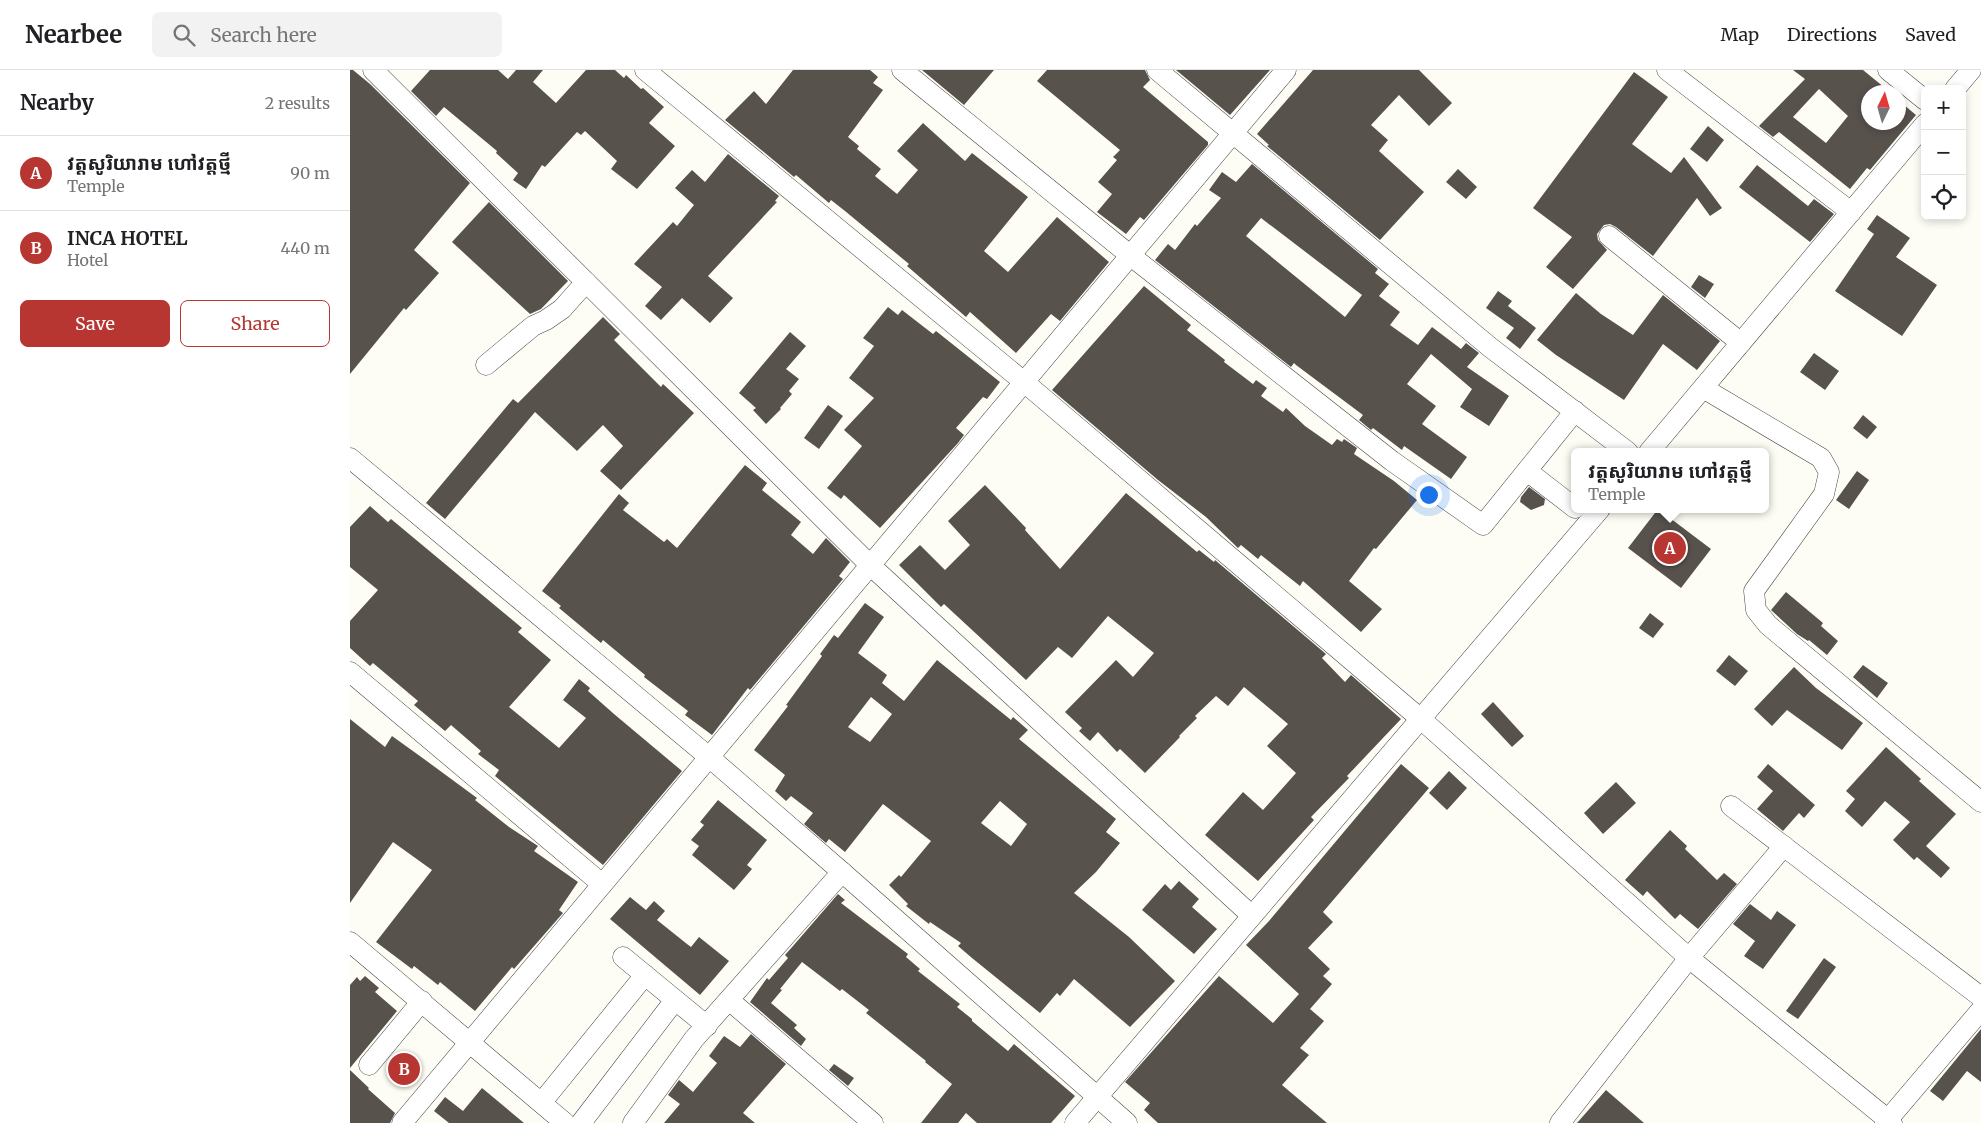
<!DOCTYPE html>
<html lang="en">
<head>
<meta charset="utf-8">
<style>
	:root { --surface:#fff; --page:#f2f2f2; --text:#202124; --muted:#757577; --line:#e0e0e0; --accent:#b73632 }
	body { margin:0; font-family:Merriweather,"Noto Sans Khmer",serif; background:var(--page); color:var(--text) }
	.controls { position:absolute; right:15px; top:15px; display:grid; overflow:hidden; border-radius:8px; box-shadow:0 2px 8px #0003 }
	.controls button { width:45px; height:45px; display:grid; place-items:center; padding:0; border:0; border-bottom:1px solid var(--line); background:var(--surface); color:var(--text); font:25px sans-serif }
	.compass { position:absolute; left:1511px; top:15px; width:45px; height:45px; border-radius:50%; background:var(--surface); box-shadow:0 2px 8px #0003; rotate:5deg }
	.you { position:absolute; left:1078px; top:424px; width:18px; height:18px; margin:-12px; border:4px solid #fff; border-radius:50%; background:#1a73e8; box-shadow:0 0 0 8px #1a73e833 }
	.badge { display:grid; place-items:center; width:32px; height:32px; border-radius:50%; background:var(--accent); color:#fff; font-size:16px; font-weight:700 }
	.pin { position:absolute; translate:-50% -50%; border:2px solid #fff; box-shadow:0 1px 5px #0006 }
	.popup { position:absolute; left:1221px; top:378px; width:198px; height:65px; box-sizing:border-box; display:grid; place-content:center; border-radius:8px; background:var(--surface); filter:drop-shadow(0 1px 4px #0005); font-size:16px; white-space:nowrap; color:var(--muted) }
	.popup b { font-size:19px; color:var(--text) }
	.popup::after { content:''; position:absolute; left:50%; top:100%; margin-left:-10px; border:10px solid transparent; border-top-color:var(--surface) }
	.list { margin:0; padding:0; list-style:none }
	h2 { display:flex; justify-content:space-between; align-items:center; height:65px; margin:0; padding:0 20px; font-size:21px }
	h2 small { font-size:16px; font-weight:400; color:var(--muted) }
	.list li { display:grid; grid-template-columns:32px 1fr auto; gap:15px; align-items:center; box-sizing:border-box; height:75px; padding:0 20px; border-top:1px solid var(--line) }
	.list b { display:block; font-size:19px; white-space:nowrap }
	.list p { margin:0; font-size:16px; white-space:nowrap; color:var(--muted) }
	.list em { font-size:16px; font-style:normal; color:var(--muted) }
	.actions { display:flex; gap:10px; padding:15px 20px }
	.actions a { flex:1; padding:11px 0; border:1px solid var(--accent); border-radius:8px; text-align:center; font-size:18px; color:var(--accent) }
	.actions .main { background:var(--accent); color:#fff }
	.icon { flex:none; width:28px; height:28px; fill:none; stroke:currentColor; stroke-width:2; stroke-linecap:round; stroke-linejoin:round }
	.map { position:relative; flex:none; width:1631px; height:1053px; overflow:hidden }
	header { display:flex; align-items:center; gap:30px; box-sizing:border-box; height:70px; padding:0 25px; background:var(--surface); border-bottom:1px solid var(--line) }
	header strong { font-size:24px }
	nav { display:flex; gap:28px; margin-inline-start:auto; font-size:18px }
	.search { width:350px; height:45px; background:var(--page); display:flex; align-items:center; gap:12px; box-sizing:border-box; padding:0 18px; border-radius:8px; color:var(--muted); font-size:19px }
	main { display:flex }
	aside { flex:1; background:var(--surface) }
	.map>svg:first-child { display:block }
	.building { fill:#58524d; fill-rule:evenodd }
	.lines { fill:none; stroke-linecap:round; stroke-linejoin:round }
	.minor-casing { stroke:#434343; stroke-width:21 }
	.minor { stroke:#fff; stroke-width:20 }
</style>
</head>
<body>
<header>
<strong>Nearbee</strong>
<div class="search"><svg class="icon" aria-label="search" viewBox="0 0 24 24"><circle cx="10" cy="10" r="6"/><path d="M15 15l6 6"/></svg>Search here</div>
<nav><a>Map</a><a>Directions</a><a>Saved</a></nav>
</header>
<main>
<aside>
<h2>Nearby<small>2 results</small></h2>
<ul class="list">
<li><span class="badge">A</span><div><b>វត្តសូរិយារាម ហៅវត្តថ្មី</b><p>Temple</p></div><em>90 m</em></li>
<li><span class="badge">B</span><div><b>INCA HOTEL</b><p>Hotel</p></div><em>440 m</em></li>
</ul>
<div class="actions"><a class="main">Save</a><a>Share</a></div>
</aside>
<div class="map">
<svg width="1631" height="1053" viewBox="0 0 1631 1053">
	<rect width="100%" height="100%" fill="#fefdf5"/>
	<!-- building -->
	<g class="building">
		<path d="M 0,0 L 3,0 L 20,14 L 120,113 L 64,180 L 89,203 L 56,240 L 54,238 L 0,304 Z"/>
		<path d="M 80,0 L 148,0 L 158,9 L 166,0 L 193,0 L 183,12 L 206,33 L 236,0 L 265,0 L 274,8 L 276,5 L 291,19 L 293,18 L 314,37 L 299,53 L 325,76 L 287,119 L 261,99 L 267,91 L 235,61 L 231,65 L 227,62 L 195,97 L 192,95 L 176,119 L 163,110 L 168,103 L 146,83 L 147,81 L 94,37 L 86,46 L 61,21 Z"/>
		<path d="M 443,0 L 520,0 L 528,7 L 523,13 L 533,20 L 498,67 L 509,76 L 507,79 L 531,99 L 525,106 L 547,124 L 568,100 L 547,81 L 573,53 L 615,91 L 622,83 L 678,127 L 634,181 L 658,202 L 707,147 L 759,192 L 710,251 L 701,244 L 666,283 L 620,242 L 616,247 L 557,196 L 559,194 L 495,141 L 481,130 L 479,133 L 446,105 L 444,107 L 375,50 L 404,21 L 416,34 Z"/>
		<path d="M 572,0 L 644,0 L 614,35 Z"/>
		<path d="M 697,0 L 795,0 L 800,10 L 793,17 L 858,72 L 858,75 L 794,150 L 790,147 L 776,164 L 747,142 L 762,124 L 748,112 L 767,90 L 763,87 L 770,80 L 687,11 Z"/>
		<path d="M 826,0 L 920,0 L 880,45 Z"/>
		<path d="M 963,0 L 1069,0 L 1102,33 L 1079,56 L 1049,25 L 1021,55 L 1038,70 L 1029,81 L 1074,122 L 1030,170 L 917,76 L 919,75 L 907,64 Z"/>
		<path d="M 1443,0 L 1513,0 L 1540,22 L 1518,22 L 1518,52 L 1548,52 L 1548,30 L 1566,45 L 1520,100 L 1517,98 L 1500,119 L 1429,62 L 1423,67 L 1409,56 L 1455,9 ZM 1469,19 L 1498,46 L 1476,73 L 1443,47 Z"/>
		<path d="M 1284,2 L 1318,27 L 1282,74 L 1321,103 L 1334,87 L 1372,138 L 1360,146 L 1347,128 L 1303,186 L 1266,157 L 1260,154 L 1254,155 L 1247,164 L 1248,170 L 1257,180 L 1223,219 L 1196,197 L 1222,167 L 1183,138 Z"/>
		<path d="M 1358,56 L 1374,70 L 1357,92 L 1340,79 Z"/>
		<path d="M 378,84 L 429,126 L 425,131 L 427,132 L 358,206 L 383,228 L 360,253 L 332,228 L 311,250 L 295,236 L 312,217 L 284,194 L 323,152 L 327,156 L 344,135 L 325,118 L 342,100 L 355,112 Z"/>
		<path d="M 902,94 L 1028,199 L 1025,203 L 1039,214 L 1029,226 L 1050,242 L 1040,255 L 1068,275 L 1082,257 L 1111,279 L 1116,273 L 1129,283 L 1117,297 L 1159,326 L 1139,356 L 1110,337 L 1122,319 L 1081,284 L 1057,314 L 1086,336 L 1072,354 L 1117,387 L 1101,409 L 1054,376 L 1052,380 L 1023,358 L 1021,360 L 1009,350 L 1013,345 L 946,295 L 944,293 L 941,297 L 805,190 L 818,174 L 825,180 L 845,154 L 847,156 L 871,128 L 859,120 L 872,102 L 886,112 ZM 911,148 L 1012,225 L 995,247 L 896,166 Z"/>
		<path d="M 1407,95 L 1458,136 L 1464,129 L 1484,144 L 1460,172 L 1389,117 Z"/>
		<path d="M 1108,99 L 1127,117 L 1116,129 L 1096,112 Z"/>
		<path d="M 139,132 L 218,211 L 191,239 L 180,244 L 102,172 Z"/>
		<path d="M 1527,145 L 1560,168 L 1546,187 L 1587,215 L 1552,266 L 1485,221 L 1524,164 L 1517,159 Z"/>
		<path d="M 1349,205 L 1364,214 L 1355,228 L 1341,217 Z"/>
		<path d="M 794,216 L 841,255 L 837,260 L 875,290 L 874,292 L 903,314 L 906,310 L 917,318 L 911,326 L 933,342 L 936,338 L 955,356 L 982,375 L 987,369 L 992,372 L 994,369 L 1007,378 L 1004,384 L 1044,411 L 1067,430 L 1026,479 L 1024,478 L 999,511 L 1032,539 L 1011,562 L 953,511 L 950,516 L 911,485 L 908,489 L 891,475 L 888,478 L 856,447 L 808,410 L 702,320 Z"/>
		<path d="M 1148,221 L 1162,231 L 1158,236 L 1186,258 L 1170,279 L 1156,268 L 1164,258 L 1136,238 Z"/>
		<path d="M 1226,223 L 1251,244 L 1283,265 L 1313,225 L 1370,271 L 1347,300 L 1313,274 L 1274,330 L 1206,285 L 1187,270 Z"/>
		<path d="M 538,237 L 548,245 L 552,240 L 583,264 L 586,261 L 650,312 L 637,329 L 633,327 L 606,358 L 614,365 L 608,373 L 530,458 L 494,425 L 491,429 L 477,418 L 512,376 L 494,360 L 524,328 L 499,308 L 524,276 L 513,268 Z"/>
		<path d="M 253,247 L 270,264 L 264,270 L 311,317 L 313,314 L 344,343 L 271,420 L 250,401 L 273,376 L 253,355 L 227,381 L 185,342 L 95,449 L 76,433 L 163,329 L 168,333 Z"/>
		<path d="M 440,262 L 456,276 L 436,299 L 449,309 L 439,321 L 442,324 L 430,338 L 431,339 L 416,354 L 403,340 L 406,338 L 389,323 Z"/>
		<path d="M 1464,283 L 1489,301 L 1475,320 L 1450,302 Z"/>
		<path d="M 478,335 L 493,346 L 469,379 L 454,368 Z"/>
		<path d="M 1513,345 L 1527,357 L 1517,369 L 1503,358 Z"/>
		<path d="M 395,395 L 417,413 L 412,420 L 451,452 L 441,465 L 463,484 L 476,468 L 500,492 L 489,506 L 493,509 L 400,620 L 398,618 L 362,665 L 335,645 L 338,641 L 294,607 L 295,605 L 253,570 L 251,573 L 209,538 L 211,536 L 192,521 L 269,424 L 279,433 L 273,440 L 314,472 L 317,469 L 327,478 Z"/>
		<path d="M 1507,401 L 1519,410 L 1499,439 L 1486,430 Z"/>
		<path d="M 635,415 L 676,458 L 675,460 L 710,499 L 776,423 L 847,482 L 849,480 L 864,492 L 865,490 L 976,584 L 972,588 L 995,612 L 1001,605 L 1051,649 L 997,706 L 999,708 L 961,747 L 964,750 L 908,811 L 855,765 L 893,722 L 913,740 L 946,703 L 917,676 L 938,654 L 894,617 L 878,636 L 866,626 L 845,646 L 847,648 L 829,666 L 830,667 L 795,703 L 770,679 L 767,682 L 748,662 L 740,671 L 729,661 L 732,658 L 715,642 L 766,590 L 783,607 L 804,583 L 758,546 L 722,588 L 708,577 L 676,610 L 594,534 L 591,537 L 549,495 L 570,475 L 595,500 L 620,475 L 598,451 Z"/>
		<path d="M 1179,417 L 1195,429 L 1194,435 L 1181,440 L 1170,432 L 1171,427 Z"/>
		<path d="M 20,436 L 38,452 L 41,449 L 172,558 L 168,562 L 201,590 L 159,637 L 209,678 L 236,648 L 213,630 L 229,609 L 240,618 L 238,621 L 264,644 L 332,701 L 253,795 L 145,706 L 149,700 L 128,684 L 131,681 L 101,655 L 95,661 L 64,635 L 68,631 L 23,593 L 20,596 L 0,578 L 0,551 L 28,520 L 0,497 L 0,457 Z"/>
		<path d="M 1308,439 L 1361,479 L 1331,518 L 1278,478 Z"/>
		<path d="M 1436,522 L 1473,553 L 1471,556 L 1488,571 L 1477,585 L 1459,570 L 1458,571 L 1447,564 L 1421,540 Z"/>
		<path d="M 515,533 L 534,547 L 508,583 L 537,605 L 532,613 L 554,631 L 587,590 L 661,650 L 663,647 L 678,660 L 669,669 L 766,749 L 756,762 L 770,773 L 746,802 L 724,823 L 779,867 L 825,911 L 780,957 L 724,909 L 710,926 L 707,923 L 690,943 L 622,888 L 608,876 L 611,873 L 580,852 L 579,854 L 556,836 L 558,834 L 539,815 L 549,805 L 551,807 L 581,771 L 533,734 L 495,782 L 479,769 L 476,773 L 454,754 L 463,743 L 441,726 L 436,731 L 425,721 L 435,705 L 404,680 L 438,636 L 436,635 L 472,586 L 470,584 L 484,565 L 488,568 ZM 521,627 L 542,644 L 520,672 L 498,657 ZM 650,731 L 677,754 L 661,776 L 631,753 Z"/>
		<path d="M 1300,543 L 1314,554 L 1303,568 L 1289,558 Z"/>
		<path d="M 1379,585 L 1398,601 L 1385,616 L 1366,601 Z"/>
		<path d="M 1513,595 L 1538,613 L 1527,628 L 1503,607 Z"/>
		<path d="M 1444,597 L 1466,618 L 1513,653 L 1492,680 L 1437,640 L 1422,656 L 1404,639 Z"/>
		<path d="M 1143,632 L 1174,666 L 1162,677 L 1131,644 Z"/>
		<path d="M 0,649 L 35,677 L 42,666 L 74,689 L 127,728 L 125,730 L 159,757 L 188,776 L 184,781 L 228,812 L 209,840 L 213,843 L 164,899 L 162,897 L 125,941 L 90,912 L 88,915 L 64,896 L 62,899 L 26,872 L 82,800 L 43,772 L 0,833 Z"/>
		<path d="M 1536,677 L 1571,709 L 1569,711 L 1606,744 L 1576,776 L 1600,798 L 1591,808 L 1567,787 L 1564,790 L 1543,770 L 1560,752 L 1535,731 L 1512,757 L 1495,741 L 1505,729 L 1496,721 Z"/>
		<path d="M 1051,694 L 1079,718 L 973,842 L 983,852 L 958,878 L 980,899 L 973,906 L 982,914 L 960,939 L 974,951 L 950,978 L 959,985 L 932,1015 L 977,1053 L 808,1053 L 794,1040 L 800,1033 L 775,1012 L 869,906 L 923,953 L 949,924 L 896,875 L 919,851 Z"/>
		<path d="M 1418,694 L 1465,735 L 1454,748 L 1449,743 L 1433,761 L 1407,739 L 1423,721 L 1407,707 Z"/>
		<path d="M 1099,701 L 1117,718 L 1097,740 L 1079,723 Z"/>
		<path d="M 1266,712 L 1286,733 L 1253,764 L 1234,743 Z"/>
		<path d="M 368,730 L 417,770 L 397,795 L 402,799 L 384,820 L 342,785 L 349,776 L 341,770 L 354,755 L 350,752 Z"/>
		<path d="M 1320,760 L 1337,776 L 1335,779 L 1367,810 L 1374,803 L 1387,814 L 1348,859 L 1330,844 L 1325,849 L 1297,821 L 1293,826 L 1275,810 Z"/>
		<path d="M 829,811 L 849,829 L 842,837 L 867,859 L 844,884 L 792,840 L 815,814 L 821,820 Z"/>
		<path d="M 488,824 L 495,830 L 491,833 L 558,884 L 556,887 L 570,899 L 568,901 L 610,934 L 607,937 L 622,949 L 622,951 L 658,981 L 664,974 L 725,1026 L 701,1053 L 627,1053 L 616,1043 L 608,1053 L 571,1053 L 602,1014 L 575,992 L 576,991 L 516,943 L 519,940 L 492,919 L 490,921 L 452,892 L 430,919 L 432,920 L 421,933 L 447,955 L 444,958 L 456,969 L 451,976 L 400,932 L 417,908 L 419,910 L 438,888 L 435,885 L 443,876 Z"/>
		<path d="M 280,827 L 296,840 L 304,831 L 315,841 L 307,850 L 337,874 L 341,877 L 349,867 L 379,891 L 350,925 L 260,849 Z"/>
		<path d="M 1400,834 L 1421,850 L 1427,841 L 1446,855 L 1413,899 L 1394,886 L 1405,871 L 1383,854 Z"/>
		<path d="M 1474,888 L 1486,897 L 1448,949 L 1436,941 Z"/>
		<path d="M 15,906 L 29,918 L 25,922 L 47,941 L 0,998 L 0,915 L 7,907 L 10,911 Z"/>
		<path d="M 1631,959 L 1631,1012 L 1617,1001 L 1593,1031 L 1580,1021 Z"/>
		<path d="M 401,964 L 436,994 L 393,1043 L 405,1053 L 314,1053 L 330,1034 L 318,1025 L 329,1010 L 343,1022 L 367,993 L 359,986 L 374,966 L 390,977 Z"/>
		<path d="M 484,994 L 504,1008 L 498,1016 L 479,1000 Z"/>
		<path d="M 0,1000 L 19,1018 L 18,1019 L 45,1043 L 40,1053 L 0,1053 Z"/>
		<path d="M 132,1018 L 174,1053 L 99,1053 L 84,1041 L 95,1027 L 113,1041 Z"/>
		<path d="M 1256,1020 L 1294,1053 L 1227,1053 Z"/>
	</g>
	<g class="lines">
		<!-- minor casing -->
		<g class="minor-casing">
			<g id="minor">
				<path d="M 23,0 L 520,495 L 901,845"/>
				<path d="M 295,0 L 674,312 L 1072,650 L 1339,888 L 1542,1053"/>
				<path d="M 552,0 L 781,186 L 1042,391 L 1133,455 L 1225,341"/>
				<path d="M 807,0 L 1141,278 L 1278,382"/>
				<path d="M 1317,0 L 1501,142"/>
				<path d="M 1538,0 L 1575,30"/>
				<path d="M 1605,19 L 1621,0"/>
				<path d="M 1259,166 L 1391,273"/>
				<path d="M 136,295 L 183,256 L 196,250 L 212,239 L 236,212"/>
				<path d="M 1353,318 L 1471,388 L 1479,402 L 1474,424 L 1404,521 L 1406,540 L 1418,555 L 1631,732"/>
				<path d="M 1299,382 L 1575,54"/>
				<path d="M 0,388 L 359,687 L 492,802 L 777,1053"/>
				<path d="M 1177,401 L 1225,438"/>
				<path d="M 0,602 L 252,814"/>
				<path d="M 1381,736 L 1631,927"/>
				<path d="M 0,872 L 215,1053"/>
				<path d="M 273,887 L 357,956"/>
				<path d="M 379,930 L 523,1053"/>
				<path d="M 19,995 L 72,931"/>
				<path d="M 192,1032 L 295,905"/>
				<path d="M 52,1053 L 936,0"/>
				<path d="M 231,1053 L 325,930"/>
				<path d="M 283,1053 L 344,969 L 492,802"/>
				<path d="M 725,1053 C 900,848 1076,644 1250,439"/>
				<path d="M 1210,1053 L 1339,888 L 1434,776"/>
				<path d="M 1535,1053 L 1631,940"/>
			</g>
		</g>
		<!-- minor -->
		<use href="#minor" class="minor"/>
	</g>
</svg>
<div class="controls">
<button>+</button>
<button>−</button>
<button><svg class="icon" aria-label="locate" viewBox="0 0 24 24"><circle cx="12" cy="12" r="6"/><path d="M12 2v4M12 18v4M2 12h4M18 12h4"/></svg></button>
</div>
<svg class="compass" viewBox="-18 -18 36 36"><path d="M0-13l5 13h-10z" fill="#e53935"/><path d="M0 13l5-13h-10z" fill="#757577"/></svg>
<div class="you"></div>
<div class="pin badge" style="left:1320px;top:478px">A</div>
<div class="popup"><b>វត្តសូរិយារាម ហៅវត្តថ្មី</b>Temple</div>
<div class="pin badge" style="left:54px;top:999px">B</div>
</div>
</main>
</body>
</html>
